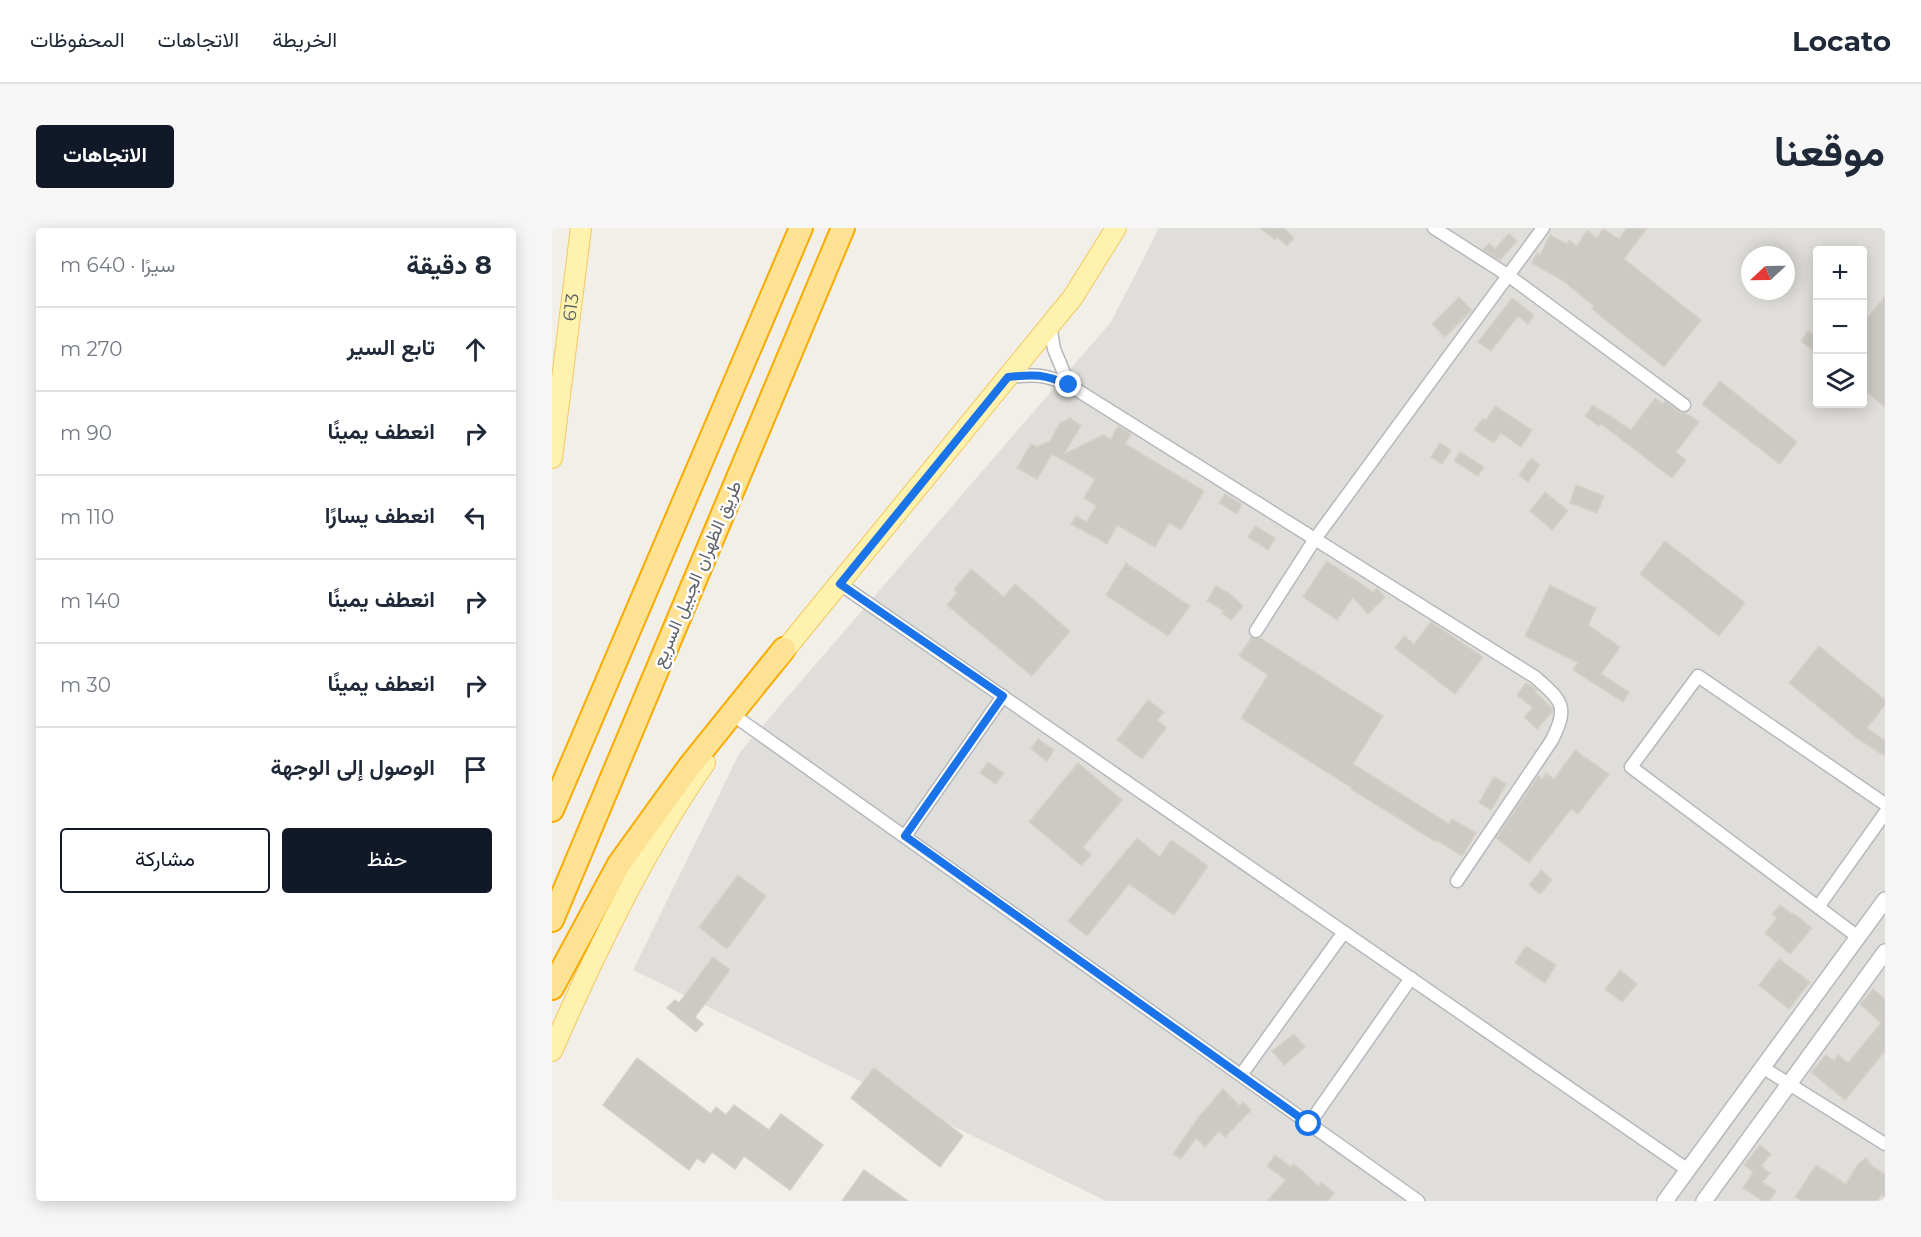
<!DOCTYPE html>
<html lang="ar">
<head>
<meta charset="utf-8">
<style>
	:root { --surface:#fff; --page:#f6f6f7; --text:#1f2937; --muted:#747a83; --line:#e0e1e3; --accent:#111827 }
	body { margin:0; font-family:Montserrat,Vazirmatn,sans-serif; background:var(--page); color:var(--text); direction:rtl }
	.controls { position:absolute; right:18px; top:18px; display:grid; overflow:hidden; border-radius:6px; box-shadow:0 3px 15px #0003 }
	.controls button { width:54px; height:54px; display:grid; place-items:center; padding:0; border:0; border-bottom:2px solid var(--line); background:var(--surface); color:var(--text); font:30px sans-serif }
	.compass { position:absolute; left:1189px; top:18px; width:54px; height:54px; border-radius:50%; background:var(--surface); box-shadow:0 3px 15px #0003; rotate:248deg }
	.stop { position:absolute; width:18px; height:18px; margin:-14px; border:4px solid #1a73e8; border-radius:50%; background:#fff }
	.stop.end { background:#1a73e8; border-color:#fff; box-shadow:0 2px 6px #0008 }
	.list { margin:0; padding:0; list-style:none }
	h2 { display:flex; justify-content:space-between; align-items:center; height:78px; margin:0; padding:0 24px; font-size:26px }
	h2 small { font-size:20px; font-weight:400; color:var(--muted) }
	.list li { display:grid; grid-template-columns:39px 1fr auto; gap:18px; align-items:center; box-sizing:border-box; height:84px; padding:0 24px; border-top:2px solid var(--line) }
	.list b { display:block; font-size:22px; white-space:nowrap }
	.list em { font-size:20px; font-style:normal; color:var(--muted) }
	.actions { display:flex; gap:12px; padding:18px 24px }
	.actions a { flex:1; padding:14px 0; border:2px solid var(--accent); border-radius:6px; text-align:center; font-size:21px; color:var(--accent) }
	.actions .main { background:var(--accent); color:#fff }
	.icon { flex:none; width:33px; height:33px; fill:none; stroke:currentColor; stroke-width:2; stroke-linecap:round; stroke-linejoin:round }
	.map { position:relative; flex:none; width:1333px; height:973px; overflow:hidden; direction:ltr; border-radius:6px }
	header { display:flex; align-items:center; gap:36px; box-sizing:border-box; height:84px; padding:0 30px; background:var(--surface); border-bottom:2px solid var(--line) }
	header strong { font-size:28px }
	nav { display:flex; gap:33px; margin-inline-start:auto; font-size:21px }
	.intro { display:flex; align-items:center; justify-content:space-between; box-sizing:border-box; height:144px; padding:0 36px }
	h1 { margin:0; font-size:42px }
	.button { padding:15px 27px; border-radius:6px; background:var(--accent); color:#fff; font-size:21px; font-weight:700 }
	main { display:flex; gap:36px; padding:0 36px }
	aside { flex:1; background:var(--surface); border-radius:6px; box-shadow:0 3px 15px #0003 }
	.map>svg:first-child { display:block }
	.industrial { fill:#e0deda; fill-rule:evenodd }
	.building { fill:#cccac5; stroke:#d6d1c6; stroke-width:1.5 }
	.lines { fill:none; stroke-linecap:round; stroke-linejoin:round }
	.minor-casing { stroke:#b5b8bc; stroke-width:15 }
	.tertiary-casing { stroke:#b5b8bc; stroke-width:18 }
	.primary-casing { stroke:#f2c960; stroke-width:22 }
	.motorway-casing { stroke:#f9ab00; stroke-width:26 }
	.minor { stroke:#fff; stroke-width:12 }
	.tertiary { stroke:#fff; stroke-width:15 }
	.primary { stroke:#fff2af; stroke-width:20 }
	.motorway { stroke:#fde293; stroke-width:22 }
	.route { stroke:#1a73e8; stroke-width:8 }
	.labels { text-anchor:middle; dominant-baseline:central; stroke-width:5; stroke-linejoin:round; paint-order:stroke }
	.street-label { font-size:18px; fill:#5f6368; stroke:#fff }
</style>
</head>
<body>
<header>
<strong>Locato</strong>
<nav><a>الخريطة</a><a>الاتجاهات</a><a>المحفوظات</a></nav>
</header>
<div class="intro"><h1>موقعنا</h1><a class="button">الاتجاهات</a></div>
<main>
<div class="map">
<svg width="1333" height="973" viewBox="0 0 1333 973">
	<rect width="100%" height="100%" fill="#f1efe8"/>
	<!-- industrial -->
	<path class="industrial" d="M 607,0 L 1333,0 L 1333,973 L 554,973 L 81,742 L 188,524 L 559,94 ZM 1266,22 L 1310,22 L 1310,176 L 1266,176 ZM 1198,27 L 1234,27 L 1234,63 L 1198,63 Z"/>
	<!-- building -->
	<g class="building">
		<path d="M 708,0 L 732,0 L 742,10 L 735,18 L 725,9 L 723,12 Z"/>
		<path d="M 1075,0 L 1095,0 L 1072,31 L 1149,92 L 1112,139 L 1040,81 L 1042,78 L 1010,52 L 980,35 L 985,25 L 988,27 L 998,7 L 1015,16 L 1017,12 L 1025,18 L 1035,3 L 1045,10 L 1051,1 L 1067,11 Z"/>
		<path d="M 957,5 L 965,13 L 948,32 L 931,22 L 937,15 L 943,21 Z"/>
		<path d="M 1333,68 L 1333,179 L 1311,161 L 1311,96 Z"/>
		<path d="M 907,69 L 920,82 L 893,109 L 880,96 Z"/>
		<path d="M 960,70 L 982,87 L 976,96 L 966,88 L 939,123 L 926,114 Z"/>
		<path d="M 1256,103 L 1266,110 L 1266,126 L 1249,113 Z"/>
		<path d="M 1168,153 L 1245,214 L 1228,236 L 1150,176 Z"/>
		<path d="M 1103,170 L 1111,176 L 1113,173 L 1128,184 L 1134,185 L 1147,194 L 1124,224 L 1134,232 L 1120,250 L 1049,196 L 1047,198 L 1033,188 L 1041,177 L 1079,202 Z"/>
		<path d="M 943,178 L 980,202 L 969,219 L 949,205 L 942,215 L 922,202 L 930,191 L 935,191 Z"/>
		<path d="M 518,190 L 529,198 L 511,227 L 551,207 L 559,211 L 566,198 L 579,206 L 573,216 L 652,263 L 629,302 L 617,295 L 603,319 L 565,297 L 555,316 L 519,296 L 524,288 L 535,294 L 544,278 L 532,270 L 543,251 L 500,226 L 485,251 L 465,240 L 479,216 L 485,219 L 498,213 L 508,195 Z"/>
		<path d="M 888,215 L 899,222 L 890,236 L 879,229 Z"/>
		<path d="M 908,224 L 932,239 L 926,248 L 902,233 Z"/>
		<path d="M 979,230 L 988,237 L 976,254 L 967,247 Z"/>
		<path d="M 1024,257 L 1052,268 L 1045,285 L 1018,275 Z"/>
		<path d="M 993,264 L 1016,283 L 1000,302 L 978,283 Z"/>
		<path d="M 673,266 L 690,276 L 685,286 L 667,275 Z"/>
		<path d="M 703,298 L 723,310 L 716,322 L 696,309 Z"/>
		<path d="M 1113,313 L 1193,375 L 1167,408 L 1088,346 Z"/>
		<path d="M 775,333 L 821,364 L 825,360 L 833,369 L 816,386 L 801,369 L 785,392 L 751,369 Z"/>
		<path d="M 574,335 L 638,378 L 616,408 L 554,367 Z"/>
		<path d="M 419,341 L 452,369 L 463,356 L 518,403 L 480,448 L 395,377 L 405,365 L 402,362 Z"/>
		<path d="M 998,357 L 1044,380 L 1036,397 L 1068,419 L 1049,446 L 1077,464 L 1071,474 L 1021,442 L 1026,435 L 973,408 Z"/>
		<path d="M 664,358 L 677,365 L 691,378 L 679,392 L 670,385 L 672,383 L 655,373 Z"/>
		<path d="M 879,394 L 931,429 L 903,466 L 843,420 L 852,408 L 862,416 Z"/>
		<path d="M 699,410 L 708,410 L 831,488 L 801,536 L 897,596 L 900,591 L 924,605 L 910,628 L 885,612 L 884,614 L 799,561 L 800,560 L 689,490 L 716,447 L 687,428 Z"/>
		<path d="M 1267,418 L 1333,472 L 1333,477 L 1315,500 L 1333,513 L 1333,528 L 1306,511 L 1237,455 Z"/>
		<path d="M 974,455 L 985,462 L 983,464 L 1000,480 L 1001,483 L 985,501 L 972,489 L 981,480 L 965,467 Z"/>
		<path d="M 596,472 L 612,484 L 605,492 L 614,500 L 590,531 L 565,512 Z"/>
		<path d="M 486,511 L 502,522 L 495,533 L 479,521 Z"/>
		<path d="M 1023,522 L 1057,546 L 1026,586 L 1019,581 L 977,635 L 944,610 L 986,548 L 990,551 L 994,545 L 1002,551 Z"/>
		<path d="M 436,534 L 452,545 L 444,556 L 428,545 Z"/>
		<path d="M 526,535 L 570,572 L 531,619 L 539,627 L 529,637 L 477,594 Z"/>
		<path d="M 942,549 L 954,556 L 939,582 L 927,575 Z"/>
		<path d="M 585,610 L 608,629 L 619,612 L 656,638 L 622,687 L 577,656 L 535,708 L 516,693 Z"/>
		<path d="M 989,642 L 1000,652 L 988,666 L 977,657 Z"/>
		<path d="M 186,647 L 214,668 L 175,721 L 147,699 Z"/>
		<path d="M 1228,677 L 1240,686 L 1241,685 L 1260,700 L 1238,726 L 1213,705 L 1225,690 L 1220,686 Z"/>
		<path d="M 974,718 L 1004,737 L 993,755 L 963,735 Z"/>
		<path d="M 161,729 L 178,742 L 143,789 L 151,796 L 144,804 L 115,780 L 123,772 L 127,775 Z"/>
		<path d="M 1227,731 L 1258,754 L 1237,781 L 1207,757 Z"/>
		<path d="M 1068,742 L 1085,756 L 1070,774 L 1053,761 Z"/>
		<path d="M 1321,761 L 1333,771 L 1333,823 L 1293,872 L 1259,844 L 1274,827 L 1282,833 L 1286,827 L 1296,835 L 1329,795 L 1308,776 Z"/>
		<path d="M 742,806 L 753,819 L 732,837 L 720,823 Z"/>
		<path d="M 85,830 L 159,886 L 164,879 L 174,887 L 182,877 L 217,902 L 229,886 L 271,917 L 238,962 L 192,928 L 183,941 L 160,924 L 152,935 L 145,930 L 137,942 L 51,877 Z"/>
		<path d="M 322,840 L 411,908 L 388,939 L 299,870 Z"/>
		<path d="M 671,861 L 688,878 L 691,874 L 699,882 L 673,909 L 667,903 L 653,919 L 644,910 L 629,931 L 621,926 L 646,890 Z"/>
		<path d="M 1208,917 L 1219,926 L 1209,938 L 1218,945 L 1210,954 L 1224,963 L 1217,973 L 1211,973 L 1191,960 L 1201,944 L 1192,937 Z"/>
		<path d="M 723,927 L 739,939 L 741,936 L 753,945 L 766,958 L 769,954 L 782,965 L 776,973 L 715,973 L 734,952 L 715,938 Z"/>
		<path d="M 1314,930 L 1320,938 L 1333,946 L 1333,969 L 1329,967 L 1325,973 L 1250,973 L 1243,969 L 1264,937 L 1294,956 L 1306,936 Z"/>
		<path d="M 312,942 L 356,973 L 290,973 Z"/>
	</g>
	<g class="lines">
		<!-- minor casing -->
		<g class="minor-casing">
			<g id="minor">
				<path d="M 882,0 L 957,48 L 1132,177"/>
				<path d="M 456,149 C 483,146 492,146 517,157 L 502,121 L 498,97"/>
				<path d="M 517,157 L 983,449 C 1010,473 1017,478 1000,512 L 905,653"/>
				<path d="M 288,356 L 1136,942"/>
				<path d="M 704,403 L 763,311 L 991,0"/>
				<path d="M 184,489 L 866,973"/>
				<path d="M 353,608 L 451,468"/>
				<path d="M 1266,679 L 1333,585"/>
				<path d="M 1306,709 L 1079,539 L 1146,448 L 1333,576"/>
				<path d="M 1210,839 L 1333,916"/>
				<path d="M 689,847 L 792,704"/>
				<path d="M 757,896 L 859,750"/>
			</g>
		</g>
		<!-- tertiary casing -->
		<g class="tertiary-casing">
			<g id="tertiary">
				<path d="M 1113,973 L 1333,672"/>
				<path d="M 1152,973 L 1333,724"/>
			</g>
		</g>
		<!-- primary casing -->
		<g class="primary-casing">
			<g id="primary">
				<path id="s1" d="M 0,230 L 29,0"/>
				<path d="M 223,434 L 521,69 L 564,0"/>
				<path d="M 0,823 C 43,725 92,623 153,535"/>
			</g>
		</g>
		<!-- motorway casing -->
		<g class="motorway-casing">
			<g id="motorway">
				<path d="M 0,582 L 249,0"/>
				<path d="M 0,692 L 291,0"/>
				<path d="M 0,760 L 67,636 L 137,539 L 232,421"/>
			</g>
		</g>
		<!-- minor -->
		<use href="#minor" class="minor"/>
		<!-- tertiary -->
		<use href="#tertiary" class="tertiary"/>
		<!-- primary -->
		<use href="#primary" class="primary"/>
		<!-- motorway -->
		<use href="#motorway" class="motorway"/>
	</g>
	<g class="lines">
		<!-- route -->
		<path class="route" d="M 517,157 C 492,146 483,146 456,149 L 288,356 L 451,468 L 353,608 L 757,896"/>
	</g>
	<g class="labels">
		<!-- street labels -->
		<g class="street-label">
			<text stroke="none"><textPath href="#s1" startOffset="152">613</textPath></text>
			<text transform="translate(145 346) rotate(-67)">طريق الظهران الجبيل السريع</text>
		</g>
	</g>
</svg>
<div class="controls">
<button>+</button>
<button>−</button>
<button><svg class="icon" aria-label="layers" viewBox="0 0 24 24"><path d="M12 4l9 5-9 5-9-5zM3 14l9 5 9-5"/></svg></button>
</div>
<svg class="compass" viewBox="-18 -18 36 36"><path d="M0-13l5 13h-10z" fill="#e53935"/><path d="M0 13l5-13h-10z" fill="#747a83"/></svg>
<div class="stop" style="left:757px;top:896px"></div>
<div class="stop end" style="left:517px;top:157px"></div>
</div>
<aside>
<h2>8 دقيقة<small>سيرًا · 640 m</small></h2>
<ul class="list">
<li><svg class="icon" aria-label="ahead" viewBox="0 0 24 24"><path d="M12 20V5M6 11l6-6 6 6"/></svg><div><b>تابع السير</b></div><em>270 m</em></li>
<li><svg class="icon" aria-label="right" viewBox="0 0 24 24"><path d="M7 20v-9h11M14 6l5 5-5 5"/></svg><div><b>انعطف يمينًا</b></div><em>90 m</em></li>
<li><svg class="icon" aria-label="left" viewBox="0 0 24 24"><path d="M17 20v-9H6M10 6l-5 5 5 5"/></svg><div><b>انعطف يسارًا</b></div><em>110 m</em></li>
<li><svg class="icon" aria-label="right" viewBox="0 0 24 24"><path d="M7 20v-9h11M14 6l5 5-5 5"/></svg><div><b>انعطف يمينًا</b></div><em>140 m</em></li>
<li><svg class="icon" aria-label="right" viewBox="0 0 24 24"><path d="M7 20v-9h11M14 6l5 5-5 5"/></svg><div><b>انعطف يمينًا</b></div><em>30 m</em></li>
<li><svg class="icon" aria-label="arrive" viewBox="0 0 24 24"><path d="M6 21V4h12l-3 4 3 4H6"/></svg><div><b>الوصول إلى الوجهة</b></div></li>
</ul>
<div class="actions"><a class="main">حفظ</a><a>مشاركة</a></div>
</aside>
</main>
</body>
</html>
